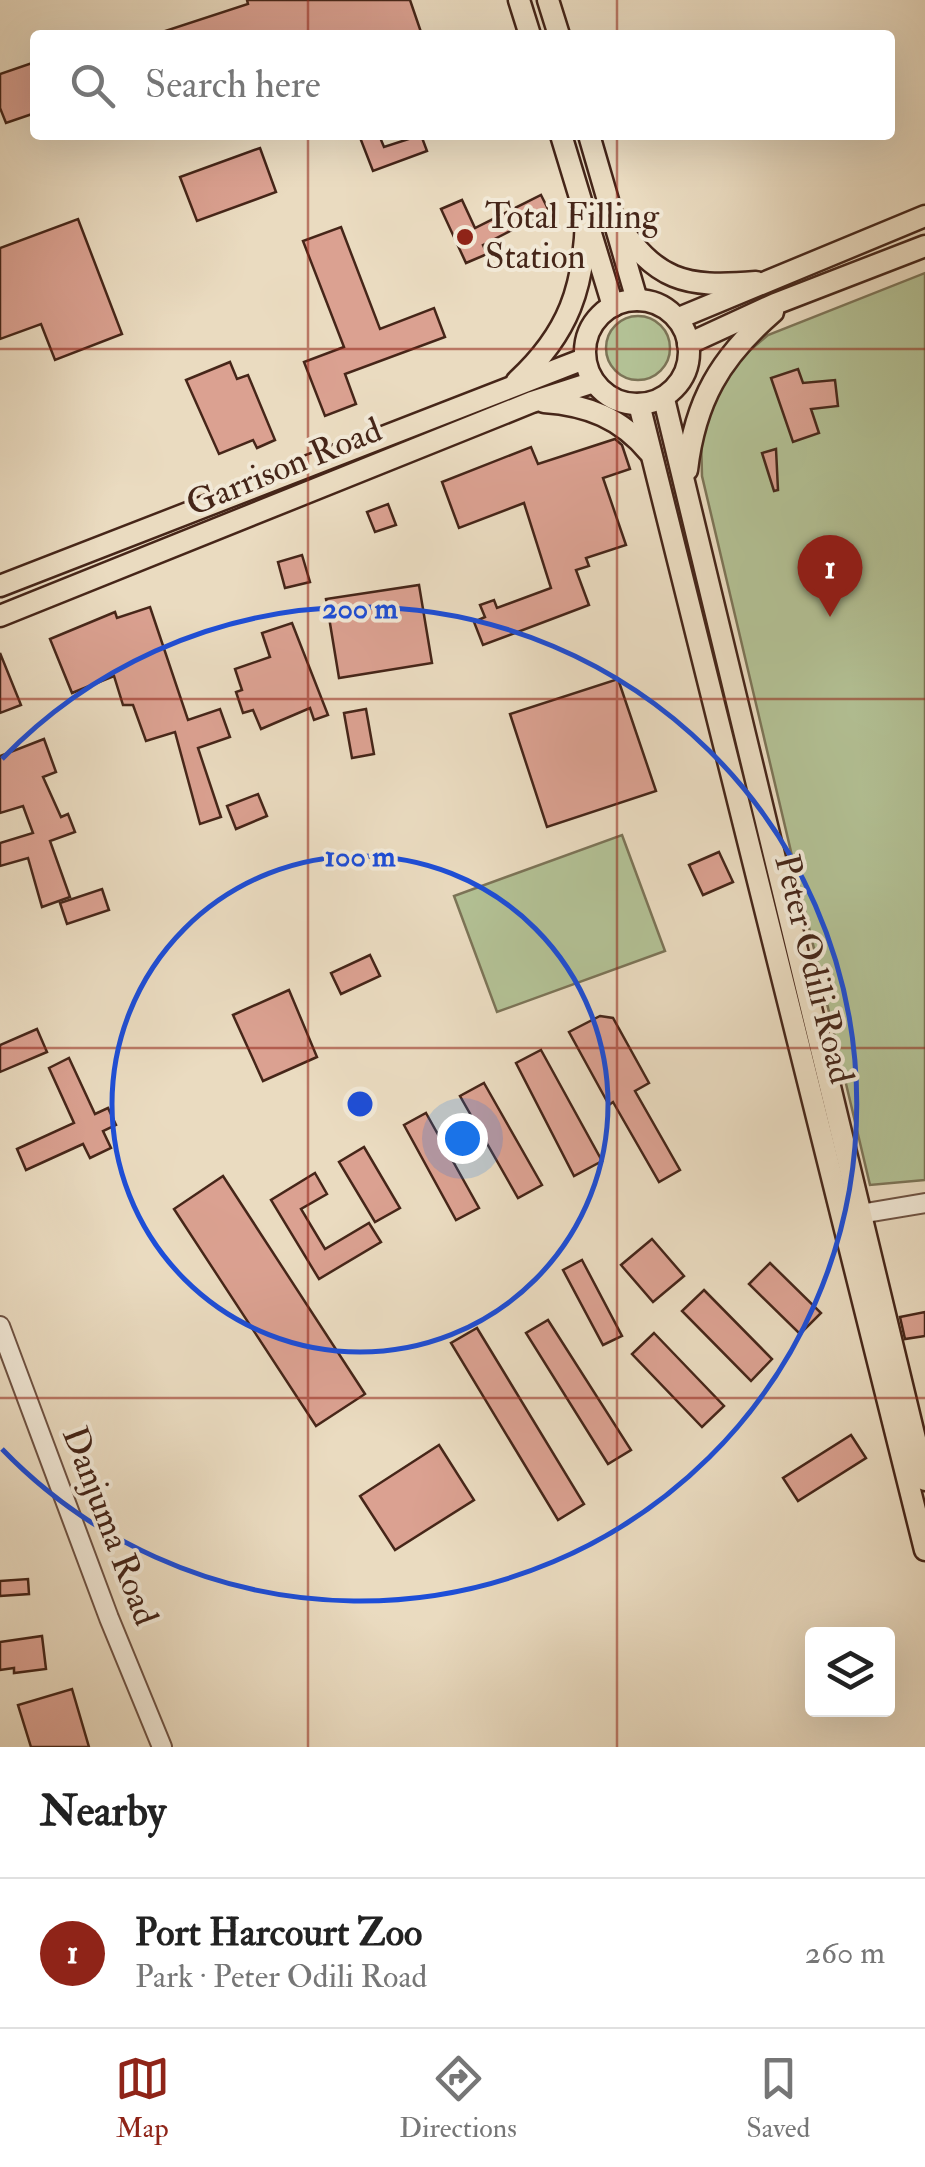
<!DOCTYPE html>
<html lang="en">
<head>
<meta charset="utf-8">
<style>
	:root { --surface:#fff; --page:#f6f6f6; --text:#222; --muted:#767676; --line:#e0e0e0; --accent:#8f2418 }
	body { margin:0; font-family:"IM FELL Double Pica",serif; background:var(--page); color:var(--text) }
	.controls { position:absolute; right:30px; bottom:30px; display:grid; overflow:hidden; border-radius:10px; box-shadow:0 10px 40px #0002 }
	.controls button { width:90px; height:90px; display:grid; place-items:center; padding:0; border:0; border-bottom:2px solid var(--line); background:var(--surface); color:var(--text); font:50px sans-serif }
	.you { position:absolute; left:462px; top:1138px; width:35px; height:35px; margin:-25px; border:8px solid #fff; border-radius:50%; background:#1a73e8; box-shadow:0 0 0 15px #1a73e833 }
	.badge { display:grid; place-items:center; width:65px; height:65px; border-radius:50%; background:var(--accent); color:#fff; font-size:32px; font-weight:700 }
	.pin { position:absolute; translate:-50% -82px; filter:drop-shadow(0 2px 5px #0008) }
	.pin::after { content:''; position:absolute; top:52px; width:35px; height:30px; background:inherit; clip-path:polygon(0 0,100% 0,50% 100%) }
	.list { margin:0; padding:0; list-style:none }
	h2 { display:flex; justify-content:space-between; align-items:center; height:130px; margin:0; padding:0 40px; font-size:42px }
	h2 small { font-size:32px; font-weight:400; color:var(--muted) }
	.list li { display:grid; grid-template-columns:65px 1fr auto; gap:30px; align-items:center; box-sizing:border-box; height:150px; padding:0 40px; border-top:2px solid var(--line) }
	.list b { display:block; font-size:38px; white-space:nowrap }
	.list p { margin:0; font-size:32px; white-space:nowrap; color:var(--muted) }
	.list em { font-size:32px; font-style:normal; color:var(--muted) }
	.icon { flex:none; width:55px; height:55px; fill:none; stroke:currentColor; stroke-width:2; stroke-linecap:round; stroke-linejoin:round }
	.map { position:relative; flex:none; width:925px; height:1747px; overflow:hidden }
	.search { position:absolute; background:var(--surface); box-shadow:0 10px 40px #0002; left:30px; right:30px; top:30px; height:110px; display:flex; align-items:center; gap:25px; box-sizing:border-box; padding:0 35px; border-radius:10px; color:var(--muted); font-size:38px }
	.sheet { height:280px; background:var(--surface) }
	nav { display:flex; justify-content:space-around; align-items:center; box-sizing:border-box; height:140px; border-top:2px solid var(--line); background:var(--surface); font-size:28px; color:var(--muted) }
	nav a { display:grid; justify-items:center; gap:5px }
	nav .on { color:var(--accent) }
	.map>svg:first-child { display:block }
	.green { fill:#b3c195; stroke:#7c7457; stroke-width:2.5 }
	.building { fill:#dba191; stroke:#462619; stroke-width:2.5 }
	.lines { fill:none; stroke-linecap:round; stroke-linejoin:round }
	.minor-casing { stroke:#6f5343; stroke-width:22 }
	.major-casing { stroke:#462619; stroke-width:25 }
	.minor { stroke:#f1e8d6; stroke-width:18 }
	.major { stroke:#eadbc0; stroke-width:20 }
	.grid { fill:none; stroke:#8f2418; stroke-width:2.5; stroke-opacity:0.55 }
	.ring { fill:none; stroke:#1d4ed8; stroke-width:5 }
	.poi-dot { fill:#8f2418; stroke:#f1e8d6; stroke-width:4 }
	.labels { text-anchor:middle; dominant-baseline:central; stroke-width:8; stroke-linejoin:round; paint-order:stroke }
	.poi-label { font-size:35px; fill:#462619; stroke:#f1e8d6; text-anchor:start }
	.street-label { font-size:35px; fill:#462619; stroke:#f1e8d6 }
	.centre { fill:#1d4ed8; stroke:#f1e8d6; stroke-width:5 }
	.ring-label { font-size:30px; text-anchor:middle; font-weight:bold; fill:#1d4ed8; stroke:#f1e8d6; stroke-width:8; stroke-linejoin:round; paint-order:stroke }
</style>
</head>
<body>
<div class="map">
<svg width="925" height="1747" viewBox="0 0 925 1747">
	<rect width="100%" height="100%" fill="#eadbc0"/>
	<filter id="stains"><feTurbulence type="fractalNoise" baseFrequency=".002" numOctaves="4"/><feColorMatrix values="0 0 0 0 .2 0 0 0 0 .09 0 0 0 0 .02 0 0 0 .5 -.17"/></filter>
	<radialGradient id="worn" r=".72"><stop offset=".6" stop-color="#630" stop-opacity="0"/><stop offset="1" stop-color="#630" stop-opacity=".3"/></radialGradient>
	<!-- green -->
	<g class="green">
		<path d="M 925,273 L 925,1180 L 870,1185 L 702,476 L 701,436 L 724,380 L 741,358 L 768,335 Z"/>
		<circle cx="638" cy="348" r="32"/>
		<path d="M 622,835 L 665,951 L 497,1012 L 454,896 Z"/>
	</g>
	<!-- building -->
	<g class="building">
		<path d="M 247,0 L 410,0 L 422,35 L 163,35 L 162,32 L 248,4 Z"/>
		<path d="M 35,62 L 35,113 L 6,123 L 0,108 L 0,74 Z"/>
		<path d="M 359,135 L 379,135 L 384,147 L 421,135 L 427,151 L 373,171 Z"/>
		<path d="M 260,148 L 276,192 L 197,221 L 180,177 Z"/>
		<path d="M 541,195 L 549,211 L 483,245 L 487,254 L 466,263 L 441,209 L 462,200 L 475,228 Z"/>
		<path d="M 78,219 L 122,334 L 55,360 L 41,324 L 0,339 L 0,248 Z"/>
		<path d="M 341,227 L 380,329 L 434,308 L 445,337 L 345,374 L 356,404 L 325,416 L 304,362 L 344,347 L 303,241 Z"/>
		<path d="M 230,362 L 237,379 L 248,375 L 275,440 L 257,448 L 253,440 L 219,454 L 186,380 Z"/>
		<path d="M 798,369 L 803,383 L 835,380 L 838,406 L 811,409 L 819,433 L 793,442 L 771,378 Z"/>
		<path d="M 615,439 L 622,445 L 630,469 L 603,478 L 626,545 L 586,558 L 589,566 L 576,570 L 589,605 L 483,645 L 474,622 L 485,617 L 480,605 L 494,600 L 497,608 L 551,588 L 524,503 L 459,528 L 442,482 L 531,447 L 538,464 Z"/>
		<path d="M 776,449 L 778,490 L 774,491 L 762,453 Z"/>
		<path d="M 388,504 L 396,525 L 375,532 L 367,512 Z"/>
		<path d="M 302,555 L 310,582 L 285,588 L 278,562 Z"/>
		<path d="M 419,585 L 432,663 L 339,678 L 326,599 Z"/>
		<path d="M 150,607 L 188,720 L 220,709 L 230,737 L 198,748 L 221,817 L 200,824 L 175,732 L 146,741 L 133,705 L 123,705 L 114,676 L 72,693 L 50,639 L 115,612 L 117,618 Z"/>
		<path d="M 292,623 L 328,715 L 314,720 L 310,708 L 261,729 L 253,710 L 243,713 L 236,692 L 242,690 L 235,669 L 270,657 L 262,633 Z"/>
		<path d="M 0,653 L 21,705 L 0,713 Z"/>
		<path d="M 618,679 L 656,791 L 547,827 L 510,714 Z"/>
		<path d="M 366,709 L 374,754 L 352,758 L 344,713 Z"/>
		<path d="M 44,739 L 56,772 L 43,777 L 61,817 L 68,814 L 75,832 L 50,841 L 70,897 L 42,907 L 28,858 L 0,866 L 0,843 L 33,833 L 23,806 L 0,813 L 0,756 Z"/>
		<path d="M 258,794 L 267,816 L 236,829 L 227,806 Z"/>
		<path d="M 719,852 L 733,882 L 703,895 L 689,865 Z"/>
		<path d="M 102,889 L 109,910 L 67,924 L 60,903 Z"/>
		<path d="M 370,955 L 380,976 L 341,994 L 331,973 Z"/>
		<path d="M 289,990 L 317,1057 L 263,1081 L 233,1015 Z"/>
		<path d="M 600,1016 L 613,1018 L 649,1083 L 635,1091 L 680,1170 L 659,1182 L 613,1102 L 609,1105 L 569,1032 Z"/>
		<path d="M 37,1029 L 47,1052 L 0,1072 L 0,1045 Z"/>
		<path d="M 541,1050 L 602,1161 L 574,1176 L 516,1063 Z"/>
		<path d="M 69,1058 L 95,1114 L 108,1108 L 116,1125 L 103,1131 L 111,1148 L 90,1158 L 83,1144 L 26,1170 L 17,1149 L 74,1123 L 49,1068 Z"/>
		<path d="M 484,1083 L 542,1185 L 518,1198 L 460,1096 Z"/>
		<path d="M 426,1113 L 479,1208 L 456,1220 L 404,1125 Z"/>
		<path d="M 364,1147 L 400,1208 L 375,1222 L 339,1162 Z"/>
		<path d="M 315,1173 L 327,1194 L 301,1209 L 325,1249 L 369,1223 L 381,1242 L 319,1279 L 271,1200 Z"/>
		<path d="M 223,1176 L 365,1394 L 316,1426 L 174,1209 Z"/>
		<path d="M 652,1239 L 684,1276 L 653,1302 L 621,1265 Z"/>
		<path d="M 582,1260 L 622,1336 L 603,1345 L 563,1270 Z"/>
		<path d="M 770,1263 L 821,1313 L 800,1334 L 749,1284 Z"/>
		<path d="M 704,1290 L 772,1359 L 751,1381 L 682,1311 Z"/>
		<path d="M 925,1312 L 925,1336 L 905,1339 L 900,1317 Z"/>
		<path d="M 548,1320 L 631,1450 L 608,1464 L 526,1333 Z"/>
		<path d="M 477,1328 L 584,1504 L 558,1520 L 451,1343 Z"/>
		<path d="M 654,1333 L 724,1406 L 702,1427 L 632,1354 Z"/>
		<path d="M 851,1435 L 866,1458 L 798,1501 L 783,1478 Z"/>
		<path d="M 439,1445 L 474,1500 L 395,1550 L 360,1496 Z"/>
		<path d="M 28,1579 L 29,1594 L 0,1596 L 0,1581 Z"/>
		<path d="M 42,1636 L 46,1669 L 14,1673 L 14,1668 L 0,1670 L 0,1642 Z"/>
		<path d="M 72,1689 L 89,1747 L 31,1747 L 18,1705 Z"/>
	</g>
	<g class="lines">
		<!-- minor casing -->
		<g class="minor-casing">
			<g id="minor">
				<path d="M 848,1216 L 925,1203"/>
				<path d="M 0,1326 L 109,1618 L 162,1747"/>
			</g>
		</g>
		<!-- major casing -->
		<g class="major-casing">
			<g id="major">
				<path d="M 519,0 L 530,35"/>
				<path d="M 548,0 L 559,35"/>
				<path d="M 561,135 L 613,306"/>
				<path d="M 589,135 L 637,300"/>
				<path d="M 615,220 C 657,281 683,288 756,282"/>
				<circle cx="637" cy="352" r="52"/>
				<path d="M 679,318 L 925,216"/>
				<path d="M 688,344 L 775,304 L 925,246"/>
				<path d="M 517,381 C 569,333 584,287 586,219"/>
				<path d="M 664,399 L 925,1480"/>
				<path d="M 544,402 C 587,405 621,418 649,452"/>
				<path d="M 639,404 L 925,1550"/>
				<path d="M 687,470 C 695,401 720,358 773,312"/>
				<path d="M 0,586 L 584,359"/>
				<path d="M 0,616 L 532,402 L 594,382"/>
			</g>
		</g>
		<!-- minor -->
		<use href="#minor" class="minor"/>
		<!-- major -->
		<use href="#major" class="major"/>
	</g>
	<!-- grid -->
	<path class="grid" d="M 308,0 L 308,35M 617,0 L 617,35M 308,135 L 308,1747M 617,135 L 617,1747M 0,349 L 925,349M 0,699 L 925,699M 0,1048 L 925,1048M 0,1398 L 925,1398"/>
	<!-- distance rings -->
	<g class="ring">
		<circle cx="360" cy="1104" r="248"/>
		<path d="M2 759A497 497 0 1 1 2 1449"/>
	</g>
	<!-- markers -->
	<circle class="poi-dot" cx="465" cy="237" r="10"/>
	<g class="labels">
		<!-- poi labels -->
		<g class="poi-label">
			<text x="485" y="217">Total Filling<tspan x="485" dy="40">Station</tspan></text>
		</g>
		<!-- street labels -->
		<g class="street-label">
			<text transform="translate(284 467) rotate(-22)">Garrison Road</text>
			<text transform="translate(814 969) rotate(76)">Peter Odili Road</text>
			<text transform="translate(110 1526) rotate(69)">Danjuma Road</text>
		</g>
	</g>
	<circle cx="360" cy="1104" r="15" class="centre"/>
	<g class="ring-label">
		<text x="360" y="618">200 m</text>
		<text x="360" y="866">100 m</text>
	</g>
	<rect width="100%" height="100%" filter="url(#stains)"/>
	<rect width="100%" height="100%" fill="url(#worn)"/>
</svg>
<div class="controls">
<button><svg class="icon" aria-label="layers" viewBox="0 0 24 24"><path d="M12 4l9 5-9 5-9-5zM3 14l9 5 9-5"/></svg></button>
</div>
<div class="you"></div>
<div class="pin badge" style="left:830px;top:617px">1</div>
<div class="search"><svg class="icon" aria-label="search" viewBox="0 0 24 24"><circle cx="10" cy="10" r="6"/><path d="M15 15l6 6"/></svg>Search here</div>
</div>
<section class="sheet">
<h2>Nearby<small></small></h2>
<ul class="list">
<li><span class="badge">1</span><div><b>Port Harcourt Zoo</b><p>Park · Peter Odili Road</p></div><em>260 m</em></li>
</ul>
</section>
<nav>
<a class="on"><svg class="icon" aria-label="map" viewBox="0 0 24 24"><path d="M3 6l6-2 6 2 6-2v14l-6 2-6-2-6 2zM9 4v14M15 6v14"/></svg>Map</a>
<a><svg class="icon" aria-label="directions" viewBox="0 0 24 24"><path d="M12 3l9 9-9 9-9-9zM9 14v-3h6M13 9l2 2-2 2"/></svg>Directions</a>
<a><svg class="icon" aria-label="saved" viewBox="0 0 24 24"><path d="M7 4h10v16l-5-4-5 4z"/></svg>Saved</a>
</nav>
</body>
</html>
